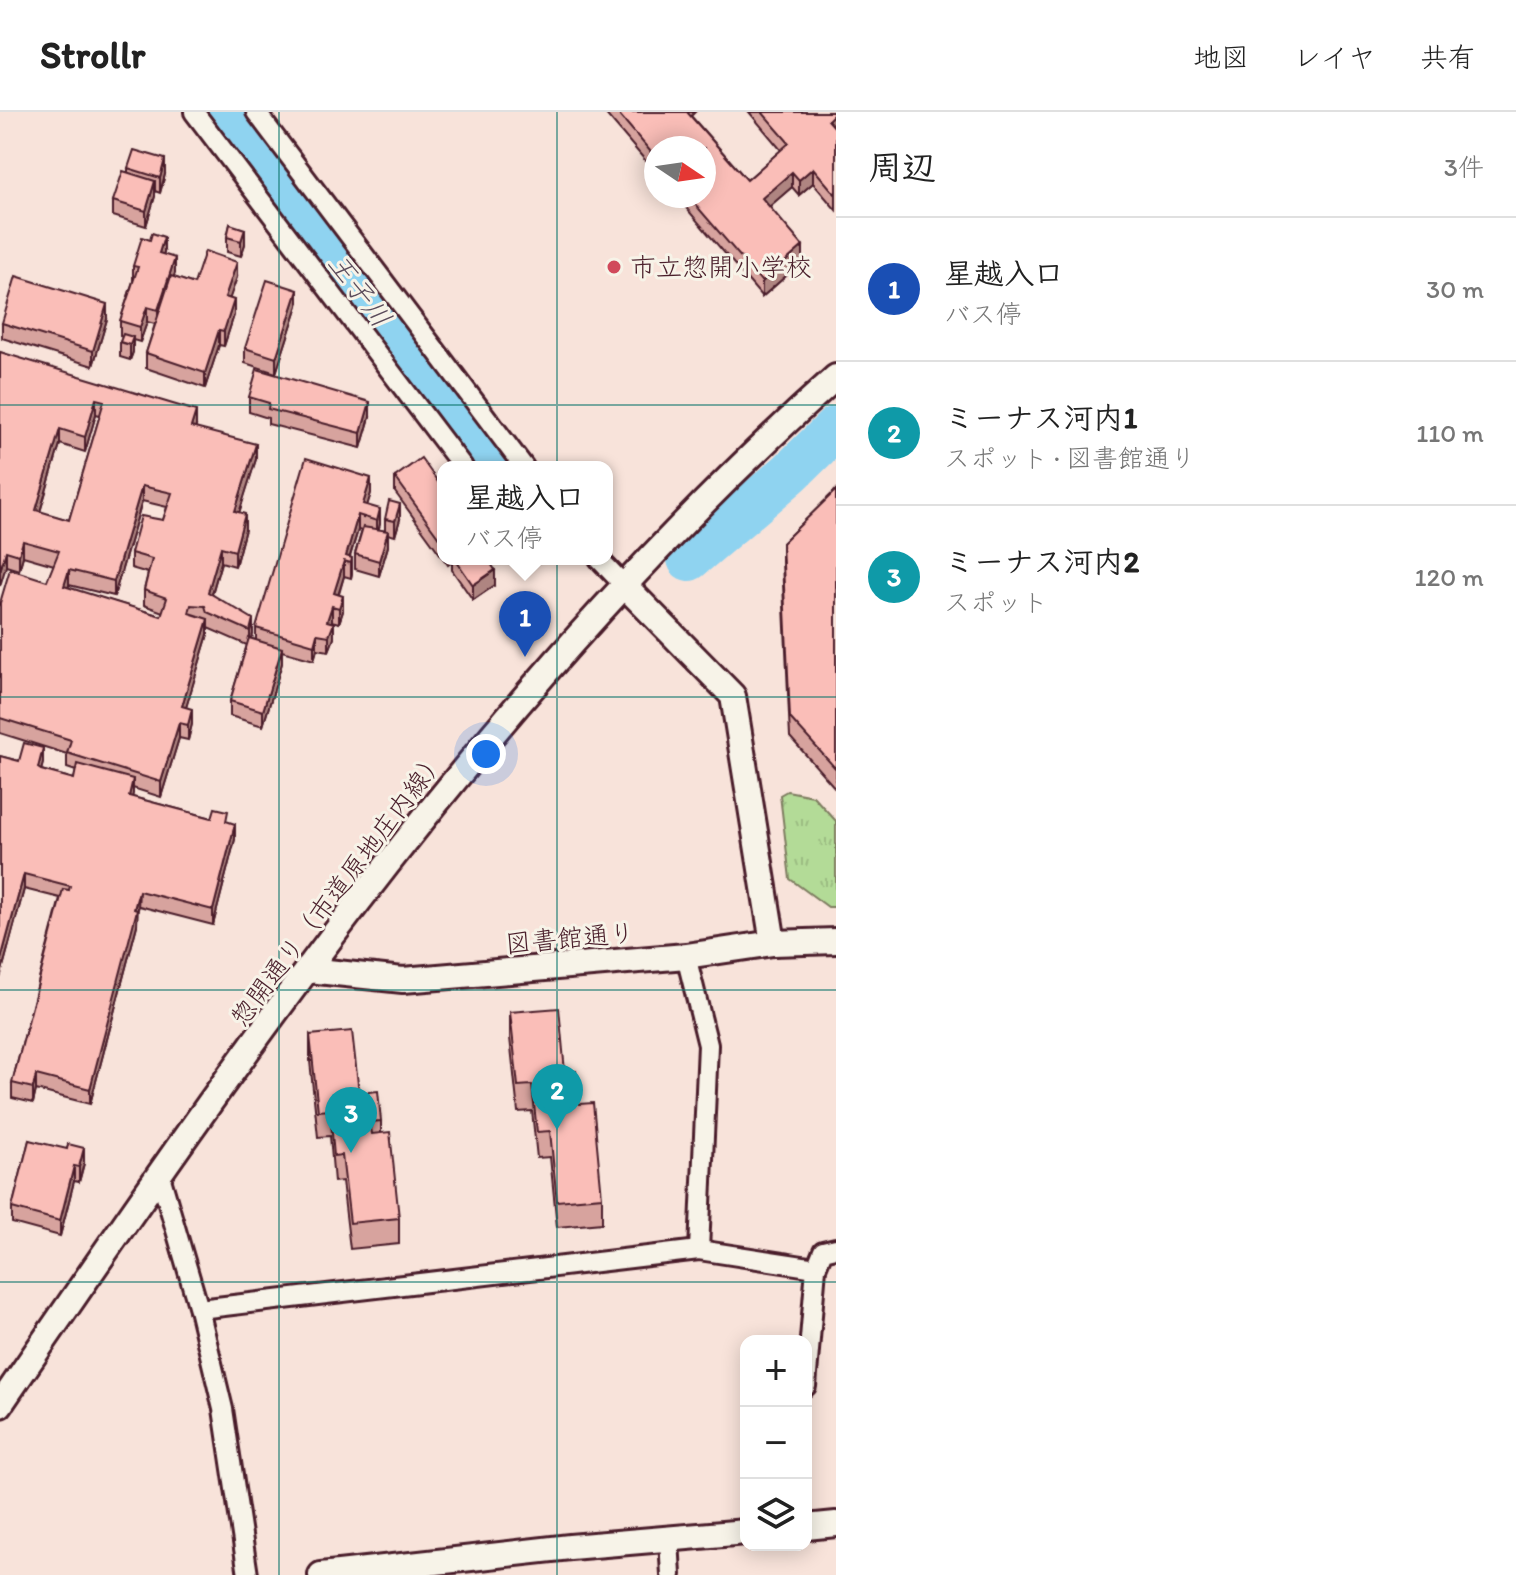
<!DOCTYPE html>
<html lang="ja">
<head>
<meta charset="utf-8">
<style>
	:root { --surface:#fff; --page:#f2f2f2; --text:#222; --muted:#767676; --line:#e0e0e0; --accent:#d1495b }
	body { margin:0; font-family:Itim,"Klee One",sans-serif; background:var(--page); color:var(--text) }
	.controls { position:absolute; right:24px; bottom:24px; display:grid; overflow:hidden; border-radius:16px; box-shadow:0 4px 20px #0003 }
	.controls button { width:72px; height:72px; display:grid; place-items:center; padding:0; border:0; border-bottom:2px solid var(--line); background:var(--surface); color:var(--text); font:40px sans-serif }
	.compass { position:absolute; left:644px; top:24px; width:72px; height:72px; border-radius:50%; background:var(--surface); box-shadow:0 4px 20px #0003; rotate:103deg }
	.you { position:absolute; left:486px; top:642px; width:28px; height:28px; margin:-20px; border:6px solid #fff; border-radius:50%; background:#1a73e8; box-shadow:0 0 0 12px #1a73e833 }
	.badge { display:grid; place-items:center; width:52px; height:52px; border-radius:50%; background:var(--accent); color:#fff; font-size:26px; font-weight:700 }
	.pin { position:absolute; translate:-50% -66px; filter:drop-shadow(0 2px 4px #0008) }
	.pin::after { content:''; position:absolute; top:42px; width:28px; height:24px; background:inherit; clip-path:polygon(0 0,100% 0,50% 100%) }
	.popup { position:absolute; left:437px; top:349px; width:176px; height:104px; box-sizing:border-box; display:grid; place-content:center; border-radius:16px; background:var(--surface); filter:drop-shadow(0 2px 6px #0005); font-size:26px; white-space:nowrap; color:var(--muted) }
	.popup b { font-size:30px; color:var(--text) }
	.popup::after { content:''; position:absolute; left:50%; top:100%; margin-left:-16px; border:16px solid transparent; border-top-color:var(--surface) }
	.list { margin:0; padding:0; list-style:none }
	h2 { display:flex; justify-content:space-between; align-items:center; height:104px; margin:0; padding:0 32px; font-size:34px }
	h2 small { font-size:26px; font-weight:400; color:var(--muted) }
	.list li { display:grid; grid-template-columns:52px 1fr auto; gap:24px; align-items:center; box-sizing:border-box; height:144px; padding:0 32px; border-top:2px solid var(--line) }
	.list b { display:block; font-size:30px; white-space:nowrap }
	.list p { margin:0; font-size:26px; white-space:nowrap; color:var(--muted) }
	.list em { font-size:26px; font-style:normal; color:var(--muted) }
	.icon { flex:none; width:44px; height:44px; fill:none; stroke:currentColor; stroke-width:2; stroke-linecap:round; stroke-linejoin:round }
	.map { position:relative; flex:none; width:836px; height:1463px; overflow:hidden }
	header { display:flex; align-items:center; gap:48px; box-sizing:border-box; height:112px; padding:0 40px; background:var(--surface); border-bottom:2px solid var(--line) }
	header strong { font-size:38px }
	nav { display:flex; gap:44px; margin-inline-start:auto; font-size:28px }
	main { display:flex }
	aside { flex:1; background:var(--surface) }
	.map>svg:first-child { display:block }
	.grass { fill:url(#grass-tufts); stroke:#7e7d61; stroke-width:2 }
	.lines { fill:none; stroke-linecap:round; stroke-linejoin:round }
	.river { stroke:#8fd3f0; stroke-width:44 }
	.minor-casing { stroke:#4a1f2b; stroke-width:24 }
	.tertiary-casing { stroke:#4a1f2b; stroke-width:30 }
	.minor { stroke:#f7f3e8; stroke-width:18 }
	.tertiary { stroke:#f7f3e8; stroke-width:24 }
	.wall { fill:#d7a39e; stroke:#4a1f2b; stroke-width:2; fill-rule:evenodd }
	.shaded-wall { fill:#af8581; stroke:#4a1f2b; stroke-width:2 }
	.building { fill:#fabeb8; stroke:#4a1f2b; stroke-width:2; fill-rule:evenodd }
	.grid { fill:none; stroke:#0f766e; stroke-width:2; stroke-opacity:0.55 }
	.poi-dot { fill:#d1495b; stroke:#f7f3e8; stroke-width:3 }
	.labels { text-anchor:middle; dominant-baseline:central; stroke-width:6; stroke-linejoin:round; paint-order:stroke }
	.poi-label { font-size:26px; fill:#4a1f2b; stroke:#f7f3e8; text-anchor:start }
	.street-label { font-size:26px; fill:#4a1f2b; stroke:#f7f3e8 }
	.water-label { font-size:28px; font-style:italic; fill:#5b4c5c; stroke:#f7f3e8 }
</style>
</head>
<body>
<header>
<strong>Strollr</strong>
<nav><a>地図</a><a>レイヤ</a><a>共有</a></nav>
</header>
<main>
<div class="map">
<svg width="836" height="1463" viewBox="0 0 836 1463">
	<defs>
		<pattern id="grass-tufts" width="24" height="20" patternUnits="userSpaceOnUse" patternTransform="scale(2)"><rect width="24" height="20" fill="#b3db97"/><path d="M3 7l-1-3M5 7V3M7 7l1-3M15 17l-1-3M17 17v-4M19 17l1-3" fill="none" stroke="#9bbc82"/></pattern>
	</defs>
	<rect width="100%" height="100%" fill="#f8e3da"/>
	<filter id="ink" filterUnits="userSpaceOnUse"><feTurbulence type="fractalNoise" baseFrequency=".0125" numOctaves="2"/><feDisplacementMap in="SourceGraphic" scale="16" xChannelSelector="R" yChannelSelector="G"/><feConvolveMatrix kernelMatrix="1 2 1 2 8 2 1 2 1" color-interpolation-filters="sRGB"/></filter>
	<g filter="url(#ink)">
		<!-- grass -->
		<path class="grass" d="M 787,679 L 813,684 L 836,709 L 836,795 L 828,795 L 790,767 L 780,683 Z"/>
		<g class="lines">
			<!-- river -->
			<g class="river">
				<path d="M 227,0 L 492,355"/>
				<path d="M 689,447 L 790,361 L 836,316"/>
			</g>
			<!-- minor casing -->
			<g class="minor-casing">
				<g id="minor">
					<path d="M 194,0 L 463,355"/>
					<path d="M 256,0 L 524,355"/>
					<path d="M 599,447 L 626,475"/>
					<path d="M 686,844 L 708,933 L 699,1138"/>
					<path d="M 159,1060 L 199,1197"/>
					<path d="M 806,1274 L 816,1156 L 823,1139 L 836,1136"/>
					<path d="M 669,1427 L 671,1463"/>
					<path d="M 248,1463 L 223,1297 L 199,1197 L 699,1138 L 816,1156"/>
				</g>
			</g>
			<!-- tertiary casing -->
			<g class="tertiary-casing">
				<g id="tertiary">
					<path d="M 626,475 L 733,584 L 773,831"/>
					<path d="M 308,858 L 403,868 L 686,844 L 773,831 L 836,829"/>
					<path d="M 0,1293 C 250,927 503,562 836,265"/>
					<path d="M 806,1415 L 836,1412"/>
					<path d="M 321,1463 L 570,1435 L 746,1420"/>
				</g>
			</g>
			<!-- minor -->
			<use href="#minor" class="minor"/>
			<!-- tertiary -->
			<use href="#tertiary" class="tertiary"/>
		</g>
		<!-- wall -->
		<g class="wall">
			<path d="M 604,0 L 695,0 L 691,4 L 747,68 L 781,38 L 749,0 L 836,0 L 836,98 L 813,71 L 799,83 L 792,75 L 769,94 L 803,149 L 762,185 L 676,84 L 704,84 L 656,36 L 656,61 Z"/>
			<path d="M 128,56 L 165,62 L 160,81 L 155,79 L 155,84 L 146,114 L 113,104 L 113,89 L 128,61 Z"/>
			<path d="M 230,112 L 245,132 L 241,144 L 227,140 L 227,125 Z"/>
			<path d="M 164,140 L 163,142 L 175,161 L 173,165 L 194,172 L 237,165 L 229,187 L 234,203 L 224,234 L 219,233 L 205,276 L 146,256 L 146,241 L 155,212 L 147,210 L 140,230 L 133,228 L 133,240 L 130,248 L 120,245 L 120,230 L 122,225 L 120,224 L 120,209 L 133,169 L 133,154 Z"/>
			<path d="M 298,193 L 276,261 L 245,251 L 245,236 Z"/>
			<path d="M 107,207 L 93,254 L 2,226 L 2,211 Z"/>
			<path d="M 0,240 L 196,314 L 195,316 L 256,347 L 239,400 L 245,417 L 235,454 L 221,450 L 212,482 L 253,522 L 252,527 L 256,528 L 256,516 L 371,381 L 367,393 L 380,412 L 378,418 L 385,419 L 385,407 L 400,407 L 395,424 L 388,422 L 388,434 L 379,464 L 355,457 L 355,442 L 362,419 L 358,418 L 350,445 L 352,461 L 351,466 L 344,464 L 339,482 L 343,499 L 339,511 L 332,509 L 331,510 L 334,526 L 329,539 L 317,537 L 314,548 L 282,539 L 282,551 L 263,614 L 230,604 L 230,589 L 247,533 L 208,516 L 208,522 L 186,595 L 192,612 L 188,628 L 179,626 L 161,685 L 133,676 L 132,685 L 228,710 L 235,727 L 213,813 L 139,794 L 137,800 L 137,813 L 90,992 L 36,978 L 33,991 L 12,986 L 12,971 L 60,786 L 24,777 L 0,866 L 0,644 L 19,649 L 43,651 L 41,658 L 74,667 L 76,659 L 67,656 L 67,642 L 0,621 L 0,491 L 47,469 L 54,453 L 23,444 L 19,458 L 6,454 ZM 96,302 L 100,303 L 69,408 L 40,400 L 60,332 L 85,340 ZM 142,389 L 167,395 L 163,408 L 131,441 L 131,456 L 148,461 L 144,478 L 144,493 L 163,500 L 161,504 L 68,476 L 69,473 L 114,484 Z"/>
			<path d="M 249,285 L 370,305 L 361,336 L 268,312 L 268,306 L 249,300 Z"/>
			<path d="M 395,365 L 443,377 L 443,446 L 395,380 Z"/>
			<path d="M 836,378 L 836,677 L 790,625 L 782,450 L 782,431 Z"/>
			<path d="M 444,447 L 488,447 L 495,473 L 473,488 L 452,458 L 452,450 L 448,453 Z"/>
			<path d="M 510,900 L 565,960 L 579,992 L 602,1085 L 602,1111 L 557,1115 L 550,1045 L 537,1046 L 532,999 L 518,1000 L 510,926 Z"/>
			<path d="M 310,923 L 359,981 L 381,1009 L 381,1021 L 399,1106 L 399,1132 L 350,1137 L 342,1069 L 334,1070 L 330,1024 L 318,1025 L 310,949 Z"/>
			<path d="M 29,1028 L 84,1051 L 79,1070 L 74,1069 L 60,1124 L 12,1111 L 12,1096 Z"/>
		</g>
		<!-- shaded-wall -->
		<g class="shaded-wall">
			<path d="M 836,0 L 836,15 L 828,23 L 828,8 Z"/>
			<path d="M 165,47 L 165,62 L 160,81 L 160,66 Z"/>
			<path d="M 813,56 L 813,71 L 799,83 L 799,68 Z"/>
			<path d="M 792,60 L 792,75 L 762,101 L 762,86 Z"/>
			<path d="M 155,69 L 155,84 L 146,114 L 146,99 Z"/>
			<path d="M 245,117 L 245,132 L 241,144 L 241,129 Z"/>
			<path d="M 164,125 L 164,140 L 159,156 L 159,141 Z"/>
			<path d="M 803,134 L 803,149 L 762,185 L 762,170 Z"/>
			<path d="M 175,146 L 175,161 L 158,213 L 158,198 Z"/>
			<path d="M 237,150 L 237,165 L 225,200 L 225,185 Z"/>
			<path d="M 298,178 L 298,193 L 276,261 L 276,246 Z"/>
			<path d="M 234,188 L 234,203 L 224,234 L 224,219 Z"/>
			<path d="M 107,192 L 107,207 L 93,254 L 93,239 Z"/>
			<path d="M 147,195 L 147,210 L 140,230 L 140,215 Z"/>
			<path d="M 219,218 L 219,233 L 205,276 L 205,261 Z"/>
			<path d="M 133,225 L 133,240 L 130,248 L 130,233 Z"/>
			<path d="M 96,287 L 96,302 L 85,340 L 85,325 Z"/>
			<path d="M 370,290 L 370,305 L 361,336 L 361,321 Z"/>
			<path d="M 196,299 L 196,314 L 191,330 L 191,315 Z"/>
			<path d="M 60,317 L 60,332 L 36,413 L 36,398 Z"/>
			<path d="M 256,332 L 256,347 L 235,414 L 235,399 Z"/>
			<path d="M 371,366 L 371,381 L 363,407 L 363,392 Z"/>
			<path d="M 142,374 L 142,389 L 114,484 L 114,469 Z"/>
			<path d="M 400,392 L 400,407 L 395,424 L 395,409 Z"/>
			<path d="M 380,397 L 380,412 L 377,424 L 377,409 Z"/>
			<path d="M 245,402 L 245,417 L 235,454 L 235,439 Z"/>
			<path d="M 358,403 L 358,418 L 348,450 L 346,444 Z"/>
			<path d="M 388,419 L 388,434 L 379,464 L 379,449 Z"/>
			<path d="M 23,429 L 23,444 L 19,458 L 19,443 Z"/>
			<path d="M 221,435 L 221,450 L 208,495 L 208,480 Z"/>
			<path d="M 6,439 L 6,454 L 0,474 L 0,459 Z"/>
			<path d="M 352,446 L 352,461 L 351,466 L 351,451 Z"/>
			<path d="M 344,449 L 344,464 L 334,496 L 334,481 Z"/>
			<path d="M 69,458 L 69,473 L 64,489 L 64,474 Z"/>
			<path d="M 495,458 L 495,473 L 473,488 L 473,473 Z"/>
			<path d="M 343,484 L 343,499 L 339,511 L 339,496 Z"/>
			<path d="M 332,494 L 332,509 L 327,524 L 327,509 Z"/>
			<path d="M 208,507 L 208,522 L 182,609 L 182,594 Z"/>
			<path d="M 253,507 L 253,522 L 250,534 L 250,519 Z"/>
			<path d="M 334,511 L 334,526 L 329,539 L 329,524 Z"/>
			<path d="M 317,522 L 317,537 L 314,548 L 314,533 Z"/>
			<path d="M 282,536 L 282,551 L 263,614 L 263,599 Z"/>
			<path d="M 192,597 L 192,612 L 188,628 L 188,613 Z"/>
			<path d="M 179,611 L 179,626 L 161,685 L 161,670 Z"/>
			<path d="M 43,636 L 43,651 L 38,671 L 38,656 Z"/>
			<path d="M 133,667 L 133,682 L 129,699 L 129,684 Z"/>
			<path d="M 235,712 L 235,727 L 213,813 L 213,798 Z"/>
			<path d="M 24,762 L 24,777 L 0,866 L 0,851 Z"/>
			<path d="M 139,779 L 137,813 L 90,992 L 90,977 Z"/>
			<path d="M 36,963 L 36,978 L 33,991 L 33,976 Z"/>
			<path d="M 84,1036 L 84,1051 L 79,1070 L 79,1055 Z"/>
			<path d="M 74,1054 L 74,1069 L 60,1124 L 60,1109 Z"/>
		</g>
		<!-- building -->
		<g class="building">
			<path d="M 617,0 L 687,0 L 747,68 L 789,31 L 762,0 L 836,0 L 828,8 L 836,17 L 836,83 L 813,56 L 799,68 L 792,60 L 762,86 L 803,134 L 762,170 L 688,84 L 704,84 L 704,36 L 656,36 L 656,46 Z"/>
			<path d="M 134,38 L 165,47 L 160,66 L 128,56 Z"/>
			<path d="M 123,59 L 155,69 L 146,99 L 113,89 Z"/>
			<path d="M 230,112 L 245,117 L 241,129 L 227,125 Z"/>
			<path d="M 152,121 L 164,125 L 159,141 L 175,146 L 158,198 L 147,195 L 140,215 L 120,209 L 138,155 L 133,154 L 142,125 L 150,128 Z"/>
			<path d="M 205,139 L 237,150 L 225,185 L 234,188 L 224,219 L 219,218 L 205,261 L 146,241 L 171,164 L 194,172 Z"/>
			<path d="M 16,164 L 107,192 L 93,239 L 2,211 Z"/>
			<path d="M 267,168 L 298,178 L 276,246 L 245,236 Z"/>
			<path d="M 123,222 L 133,225 L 130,233 L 120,230 Z"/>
			<path d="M 0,240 L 196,299 L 191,315 L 256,332 L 235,399 L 245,402 L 235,439 L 221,435 L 208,480 L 253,507 L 250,519 L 207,500 L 205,494 L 191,493 L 189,501 L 208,507 L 182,594 L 192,597 L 188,613 L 179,611 L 161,670 L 67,641 L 71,628 L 0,606 L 0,491 L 10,457 L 47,469 L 59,439 L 23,429 L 19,443 L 6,439 L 0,459 ZM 96,287 L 104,289 L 69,408 L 36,398 L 60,317 L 85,325 ZM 142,374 L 172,381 L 163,408 L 141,404 L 131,441 L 152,447 L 144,478 L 167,486 L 161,504 L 64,474 L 69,458 L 114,469 Z"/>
			<path d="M 257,257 L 370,290 L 361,321 L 268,297 L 269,291 L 249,285 Z"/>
			<path d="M 306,346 L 371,366 L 363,392 L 380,397 L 377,409 L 358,403 L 346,444 L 352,446 L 351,451 L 344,449 L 334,481 L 343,484 L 339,496 L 332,494 L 327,509 L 334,511 L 329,524 L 317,522 L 314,533 L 256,516 Z"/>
			<path d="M 421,346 L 443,377 L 443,431 L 395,365 Z"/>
			<path d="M 836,378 L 836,657 L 790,606 L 782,431 Z"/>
			<path d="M 389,389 L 400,392 L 395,409 L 385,407 Z"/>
			<path d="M 363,415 L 388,419 L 379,449 L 355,442 Z"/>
			<path d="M 455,447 L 488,447 L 495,458 L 473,473 Z"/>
			<path d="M 249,526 L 282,536 L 263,599 L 230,589 Z"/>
			<path d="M 24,631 L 43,636 L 38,656 L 41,658 L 74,667 L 77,652 L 133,667 L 129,684 L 212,706 L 215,696 L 228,699 L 226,709 L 235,712 L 213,798 L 139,779 L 134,797 L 137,798 L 90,977 L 36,963 L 33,976 L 12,971 L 63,777 L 69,778 L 70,774 L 24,762 L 0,851 L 0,644 L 19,649 Z"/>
			<path d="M 559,896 L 565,960 L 576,959 L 579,992 L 593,991 L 602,1085 L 557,1089 L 550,1019 L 537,1020 L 532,973 L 518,974 L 510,900 Z"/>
			<path d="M 352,919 L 359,981 L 378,979 L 381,1009 L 370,1010 L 372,1022 L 390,1020 L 399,1106 L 350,1111 L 342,1043 L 334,1044 L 330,998 L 318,999 L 310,923 Z"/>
			<path d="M 29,1028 L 67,1037 L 68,1032 L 84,1036 L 79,1055 L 74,1054 L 60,1109 L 12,1096 Z"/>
		</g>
	</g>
	<!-- grid -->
	<path class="grid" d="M 279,0 L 279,1463M 557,0 L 557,1463M 0,293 L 836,293M 0,585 L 836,585M 0,878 L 836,878M 0,1170 L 836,1170"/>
	<!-- markers -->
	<circle class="poi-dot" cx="614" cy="155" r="8"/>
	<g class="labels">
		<!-- poi labels -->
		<g class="poi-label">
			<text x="630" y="155">市立惣開小学校</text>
		</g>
		<!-- street labels -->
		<g class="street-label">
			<text transform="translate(338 776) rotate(-53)">惣開通り（市道原地庄内線）</text>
			<text transform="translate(570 826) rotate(-5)">図書館通り</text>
		</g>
		<!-- water labels -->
		<g class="water-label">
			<text transform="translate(360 178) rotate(53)">王子川</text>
		</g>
	</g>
</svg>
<div class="controls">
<button>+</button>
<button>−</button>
<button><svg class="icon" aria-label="layers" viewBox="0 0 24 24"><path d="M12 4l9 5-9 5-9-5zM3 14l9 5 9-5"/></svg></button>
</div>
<svg class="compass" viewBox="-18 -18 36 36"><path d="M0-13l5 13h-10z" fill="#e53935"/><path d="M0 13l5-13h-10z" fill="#767676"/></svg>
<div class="you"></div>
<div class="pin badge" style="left:525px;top:545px;background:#1a4fb4">1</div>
<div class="popup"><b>星越入口</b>バス停</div>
<div class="pin badge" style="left:557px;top:1018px;background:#0f9aa8">2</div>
<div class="pin badge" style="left:351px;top:1041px;background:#0f9aa8">3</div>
</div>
<aside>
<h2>周辺<small>3件</small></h2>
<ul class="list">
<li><span class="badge" style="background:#1a4fb4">1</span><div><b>星越入口</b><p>バス停</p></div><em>30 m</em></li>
<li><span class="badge" style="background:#0f9aa8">2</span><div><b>ミーナス河内1</b><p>スポット · 図書館通り</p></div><em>110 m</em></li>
<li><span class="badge" style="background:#0f9aa8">3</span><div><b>ミーナス河内2</b><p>スポット</p></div><em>120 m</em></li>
</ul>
</aside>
</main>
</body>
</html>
